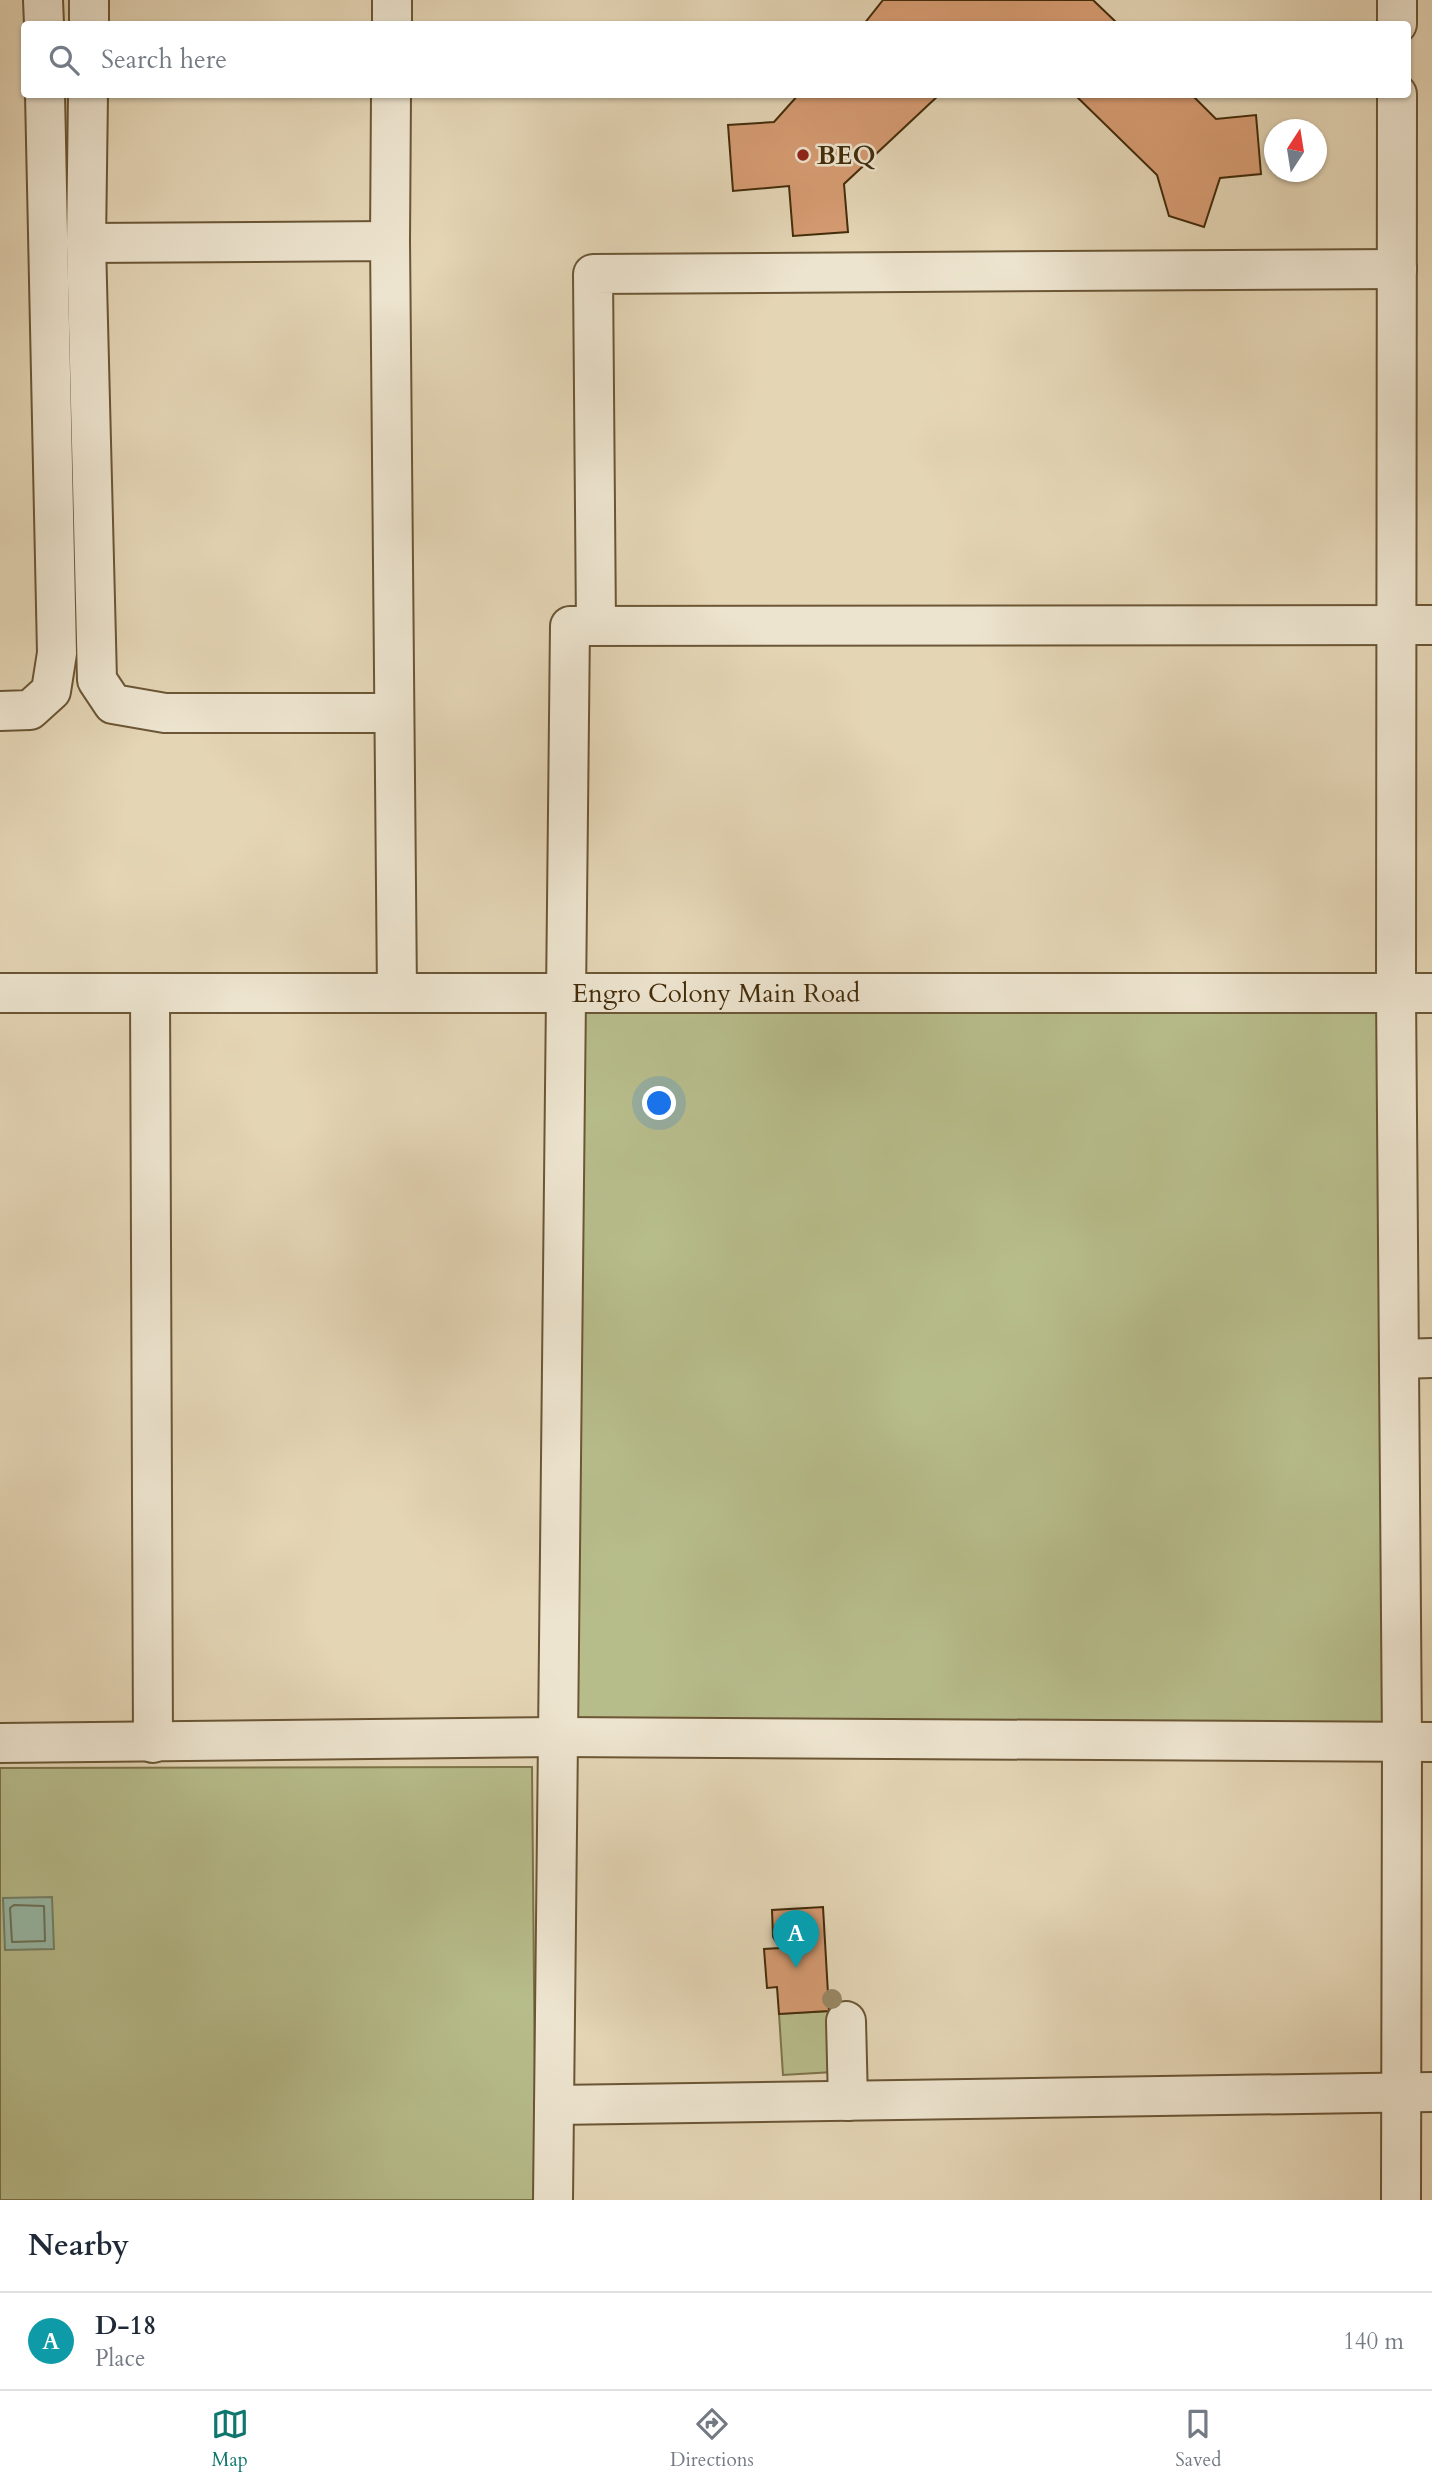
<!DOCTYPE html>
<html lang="en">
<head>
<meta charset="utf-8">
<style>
	:root { --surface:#fff; --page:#f6f6f7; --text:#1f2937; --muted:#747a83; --line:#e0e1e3; --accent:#0f766e }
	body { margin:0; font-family:Cardo,serif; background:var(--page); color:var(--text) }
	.compass { position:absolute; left:1264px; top:119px; width:63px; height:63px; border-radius:50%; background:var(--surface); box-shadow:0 2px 5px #0004; rotate:12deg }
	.you { position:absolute; left:660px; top:1104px; width:24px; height:24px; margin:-18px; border:5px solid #fff; border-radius:50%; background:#1a73e8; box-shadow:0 0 0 10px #1a73e833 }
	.badge { display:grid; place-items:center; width:46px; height:46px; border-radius:50%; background:var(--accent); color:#fff; font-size:23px; font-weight:700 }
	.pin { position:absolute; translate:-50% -58px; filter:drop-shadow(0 2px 4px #0008) }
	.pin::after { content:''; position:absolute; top:37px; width:24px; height:21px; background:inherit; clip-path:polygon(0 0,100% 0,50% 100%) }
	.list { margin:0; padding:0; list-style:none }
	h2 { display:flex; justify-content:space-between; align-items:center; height:91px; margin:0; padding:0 28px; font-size:30px }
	h2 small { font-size:23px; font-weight:400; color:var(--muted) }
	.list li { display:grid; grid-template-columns:46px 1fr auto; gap:21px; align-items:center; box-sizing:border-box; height:98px; padding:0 28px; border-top:2px solid var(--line) }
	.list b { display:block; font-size:26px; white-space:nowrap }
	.list p { margin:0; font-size:23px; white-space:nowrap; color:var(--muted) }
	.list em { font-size:23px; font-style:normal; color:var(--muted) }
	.icon { flex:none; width:38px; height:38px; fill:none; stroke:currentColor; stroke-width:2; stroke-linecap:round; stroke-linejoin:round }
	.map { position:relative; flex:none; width:1432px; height:2200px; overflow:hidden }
	.search { position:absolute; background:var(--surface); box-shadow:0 2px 5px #0004; left:21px; right:21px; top:21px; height:77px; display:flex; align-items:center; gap:18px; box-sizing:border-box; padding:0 24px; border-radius:7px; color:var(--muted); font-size:26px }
	.sheet { height:189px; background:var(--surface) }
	nav { display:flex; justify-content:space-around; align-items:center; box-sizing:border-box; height:98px; border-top:2px solid var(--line); background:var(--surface); font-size:19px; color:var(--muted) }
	nav a { display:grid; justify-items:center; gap:4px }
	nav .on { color:var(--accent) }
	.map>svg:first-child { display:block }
	.green { fill:#b7bc8b; stroke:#7d744a; stroke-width:2 }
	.water { fill:#97b9a7; stroke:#758168; stroke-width:2 }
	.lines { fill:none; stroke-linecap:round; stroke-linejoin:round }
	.shore { stroke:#6d7258; stroke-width:2 }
	.building { fill:#d69b72; stroke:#432c0a; stroke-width:2 }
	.street-casing { stroke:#6b5635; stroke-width:42 }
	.street { stroke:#ede4cf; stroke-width:38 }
	.tree { fill:#988865 }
	.poi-dot { fill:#8f2418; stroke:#ede4cf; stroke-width:2.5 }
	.labels { text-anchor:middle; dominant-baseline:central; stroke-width:5; stroke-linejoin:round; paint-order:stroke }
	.poi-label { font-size:26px; font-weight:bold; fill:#432c0a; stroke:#ede4cf; text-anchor:start }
	.street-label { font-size:26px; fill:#432c0a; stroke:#ede4cf }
</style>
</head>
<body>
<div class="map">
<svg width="1432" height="2200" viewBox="0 0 1432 2200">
	<rect width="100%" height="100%" fill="#e4d5b5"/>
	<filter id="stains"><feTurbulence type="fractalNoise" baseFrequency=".00286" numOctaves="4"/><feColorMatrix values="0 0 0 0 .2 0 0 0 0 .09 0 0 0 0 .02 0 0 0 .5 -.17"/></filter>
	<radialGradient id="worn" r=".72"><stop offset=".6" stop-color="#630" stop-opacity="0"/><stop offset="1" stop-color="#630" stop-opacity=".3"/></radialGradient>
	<!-- green -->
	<g class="green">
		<path d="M 566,993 L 1396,993 L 1402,1742 L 558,1737 Z"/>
		<path d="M 532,1767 L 536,2200 L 0,2200 L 0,1768 Z"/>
		<path d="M 829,2011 L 833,2072 L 783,2075 L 779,2014 Z"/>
	</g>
	<!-- water -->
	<path class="water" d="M 52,1897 L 54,1949 L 5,1950 L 3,1898 Z"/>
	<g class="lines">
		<!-- shore -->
		<path class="shore" d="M 14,1905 L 44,1906 L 45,1941 L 12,1942 L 10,1908 Z"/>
	</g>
	<!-- building -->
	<g class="building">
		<path d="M 883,0 L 1093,0 L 1118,24 L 864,24 Z"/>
		<path d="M 799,94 L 940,94 L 844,184 L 848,232 L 793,236 L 789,186 L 733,191 L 728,125 L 774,122 Z"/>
		<path d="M 1074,94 L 1191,94 L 1216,119 L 1256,115 L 1261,174 L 1220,178 L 1204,227 L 1169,216 L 1157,175 Z"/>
		<path d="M 823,1907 L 829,2011 L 779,2014 L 777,1987 L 767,1988 L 764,1949 L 780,1948 L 773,1937 L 772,1910 Z"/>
	</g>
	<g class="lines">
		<!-- street casing -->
		<g class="street-casing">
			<g id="street">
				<path d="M 43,0 L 44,24"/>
				<path d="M 89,24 L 89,0"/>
				<path d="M 392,24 L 392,0"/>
				<path d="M 1397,24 L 1397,0"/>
				<path d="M 88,94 L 86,243 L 97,680 L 113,704 L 165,713 L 394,713"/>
				<path d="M 1397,94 L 1396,993 L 1402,1742 L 1401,2200"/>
				<path d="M 390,241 L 391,94"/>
				<path d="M 86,243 L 390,241 L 397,993"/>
				<path d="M 596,626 L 593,274 L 1397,269"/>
				<path d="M 0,711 L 30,710 L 51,691 L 57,653 L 45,94"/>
				<path id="s1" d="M 0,993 L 1432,993"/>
				<path d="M 150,993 L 153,1743"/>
				<path d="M 1399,1359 L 1432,1358"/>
				<path d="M 0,1743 L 558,1737 L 1432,1742"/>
				<path d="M 846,2021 L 848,2101"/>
				<path d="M 554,2105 L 1432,2092"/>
				<path d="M 553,2200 L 570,626 L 1432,625"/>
			</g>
		</g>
		<!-- street -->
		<use href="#street" class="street"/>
	</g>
	<!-- trees -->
	<circle class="tree" cx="832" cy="1999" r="10"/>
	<!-- markers -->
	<circle class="poi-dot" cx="803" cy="155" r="7"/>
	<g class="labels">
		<!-- poi labels -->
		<g class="poi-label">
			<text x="817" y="155">BEQ</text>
		</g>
		<!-- street labels -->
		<g class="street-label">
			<text stroke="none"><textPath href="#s1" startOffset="716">Engro Colony Main Road</textPath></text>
		</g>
	</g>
	<rect width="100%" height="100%" filter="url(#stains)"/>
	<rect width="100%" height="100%" fill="url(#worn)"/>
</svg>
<svg class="compass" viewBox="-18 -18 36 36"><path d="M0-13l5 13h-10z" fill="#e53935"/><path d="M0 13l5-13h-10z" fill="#747a83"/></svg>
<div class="you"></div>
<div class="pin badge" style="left:796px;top:1968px;background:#0f9aa8">A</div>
<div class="search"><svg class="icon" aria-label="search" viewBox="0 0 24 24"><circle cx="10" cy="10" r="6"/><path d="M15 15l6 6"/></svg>Search here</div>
</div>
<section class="sheet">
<h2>Nearby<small></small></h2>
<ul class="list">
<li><span class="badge" style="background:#0f9aa8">A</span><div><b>D-18</b><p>Place</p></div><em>140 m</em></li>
</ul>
</section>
<nav>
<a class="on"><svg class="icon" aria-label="map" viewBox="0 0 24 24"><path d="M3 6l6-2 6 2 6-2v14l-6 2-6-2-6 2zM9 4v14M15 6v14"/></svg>Map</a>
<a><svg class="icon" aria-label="directions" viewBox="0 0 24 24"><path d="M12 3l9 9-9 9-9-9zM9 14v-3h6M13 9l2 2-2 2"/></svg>Directions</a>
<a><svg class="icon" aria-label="saved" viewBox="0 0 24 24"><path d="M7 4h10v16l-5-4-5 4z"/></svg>Saved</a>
</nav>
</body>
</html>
